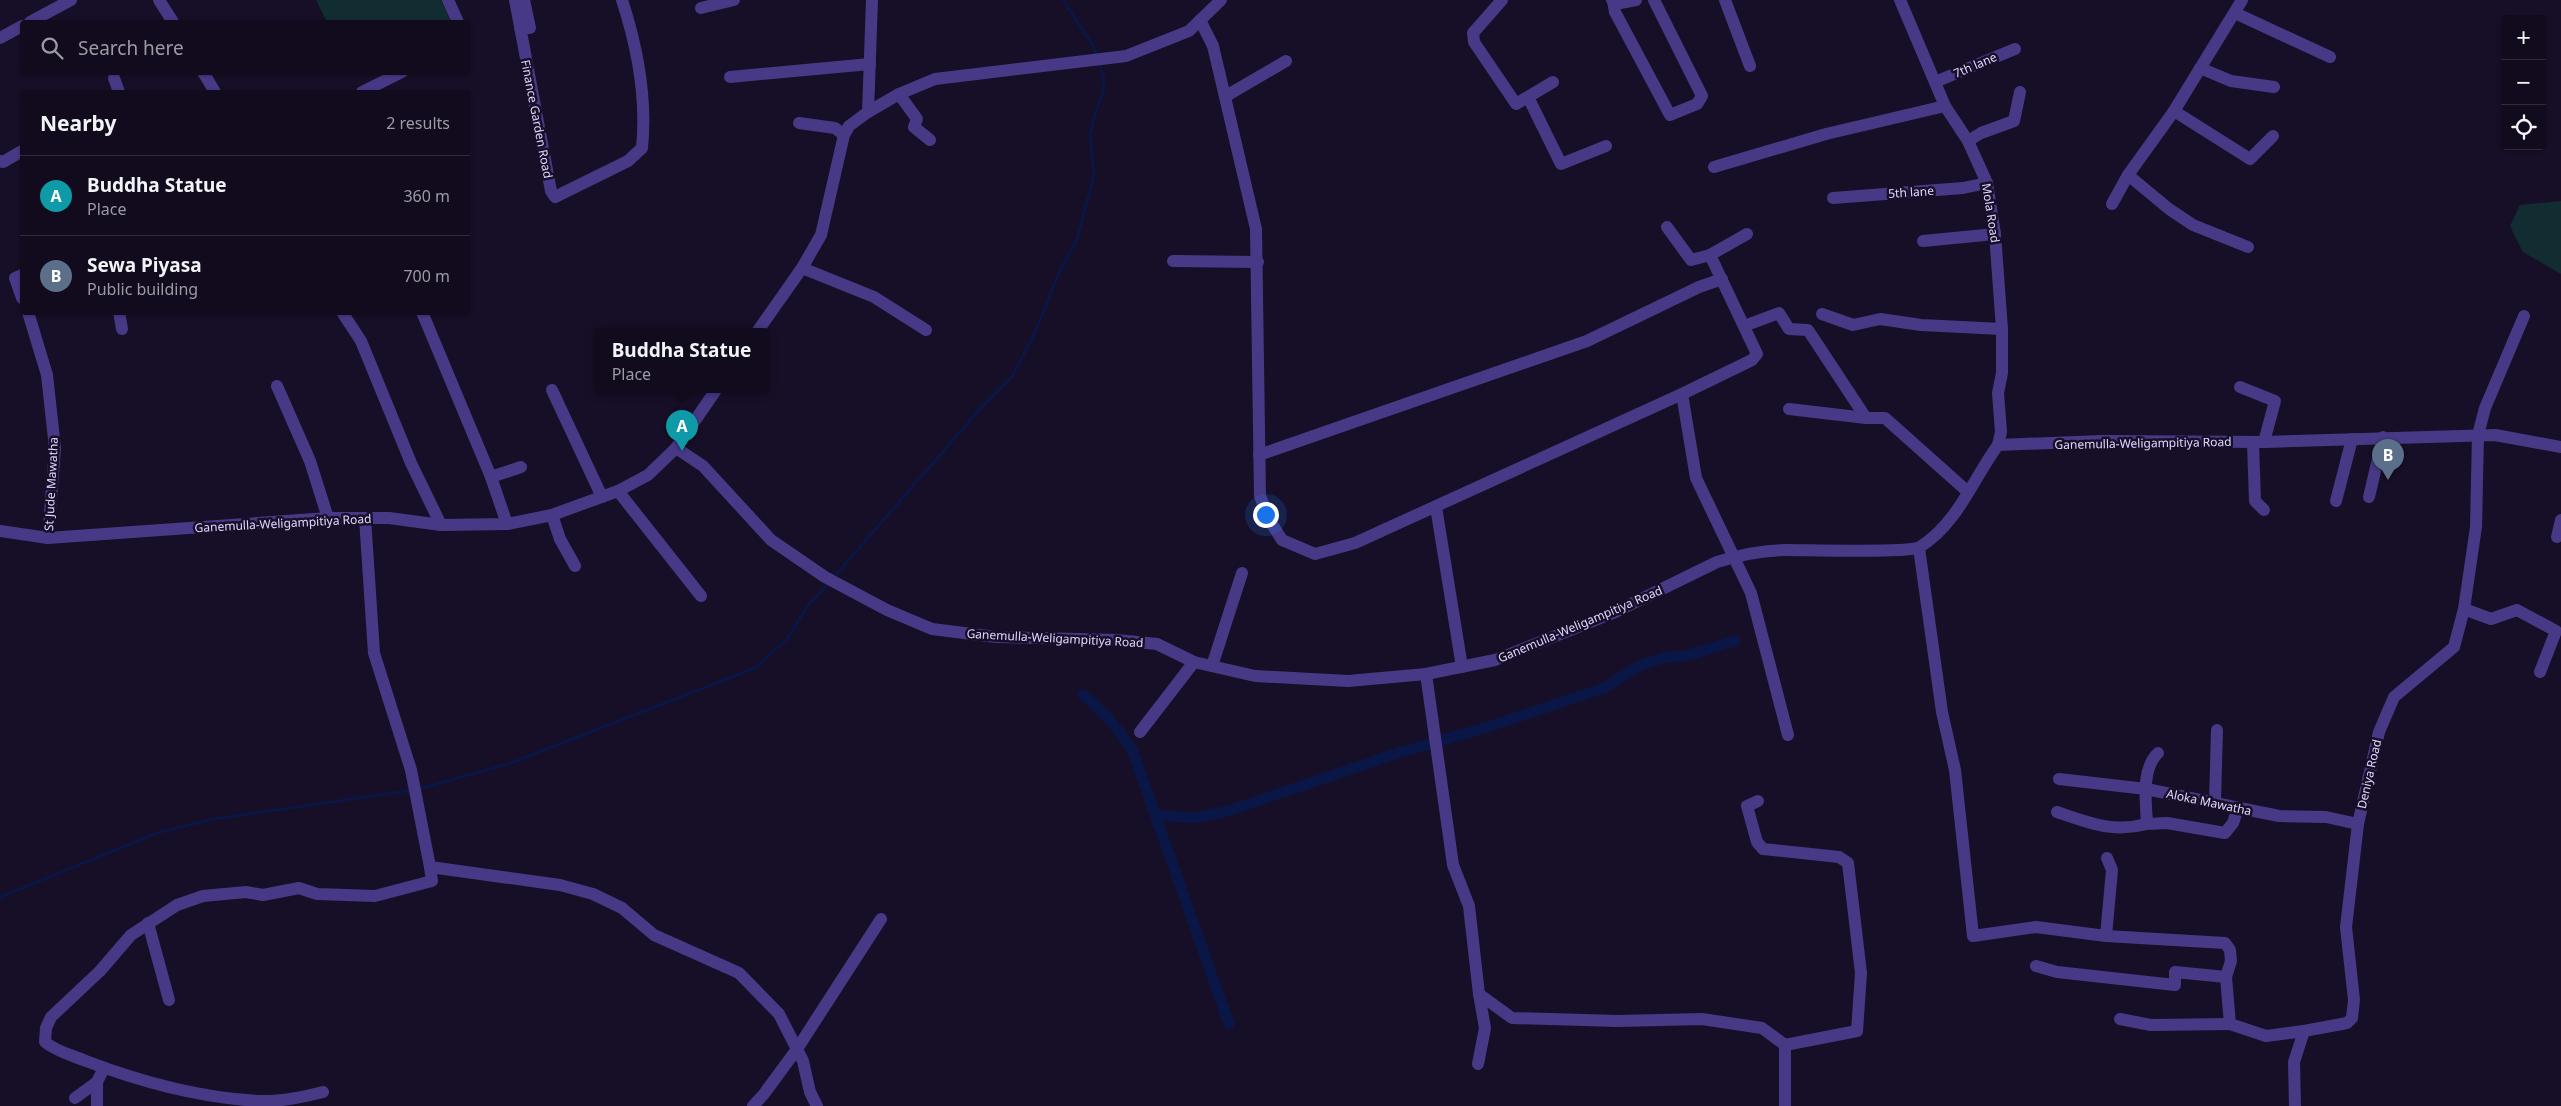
<!DOCTYPE html>
<html lang="en">
<head>
<meta charset="utf-8">
<style>
	:root { --surface:#110b1d; --page:#1e192a; --text:#f1f3f6; --muted:#9c9ba4; --line:#302b3b; --accent:#01bfff }
	body { margin:0; font-family:"Noto Sans",sans-serif; background:var(--page); color:var(--text) }
	.controls { position:absolute; right:15px; top:15px; display:grid; overflow:hidden; border-radius:5px; box-shadow:0 1px 4px #0004 }
	.controls button { width:45px; height:45px; display:grid; place-items:center; padding:0; border:0; border-bottom:1px solid var(--line); background:var(--surface); color:var(--text); font:25px sans-serif }
	.you { position:absolute; left:1265px; top:514px; width:18px; height:18px; margin:-12px; border:4px solid #fff; border-radius:50%; background:#1a73e8; box-shadow:0 0 0 8px #1a73e833 }
	.badge { display:grid; place-items:center; width:32px; height:32px; border-radius:50%; background:var(--accent); color:#fff; font-size:16px; font-weight:700 }
	.pin { position:absolute; translate:-50% -41px; filter:drop-shadow(0 1px 2px #0008) }
	.pin::after { content:''; position:absolute; top:26px; width:18px; height:15px; background:inherit; clip-path:polygon(0 0,100% 0,50% 100%) }
	.popup { position:absolute; left:594px; top:328px; width:175px; height:65px; box-sizing:border-box; display:grid; place-content:center; border-radius:5px; background:var(--surface); filter:drop-shadow(0 1px 4px #0005); font-size:16px; white-space:nowrap; color:var(--muted) }
	.popup b { font-size:19px; color:var(--text) }
	.popup::after { content:''; position:absolute; left:50%; top:100%; margin-left:-10px; border:10px solid transparent; border-top-color:var(--surface) }
	.list { margin:0; padding:0; list-style:none }
	h2 { display:flex; justify-content:space-between; align-items:center; height:65px; margin:0; padding:0 20px; font-size:21px }
	h2 small { font-size:16px; font-weight:400; color:var(--muted) }
	.list li { display:grid; grid-template-columns:32px 1fr auto; gap:15px; align-items:center; box-sizing:border-box; height:80px; padding:0 20px; border-top:1px solid var(--line) }
	.list b { display:block; font-size:19px; white-space:nowrap }
	.list p { margin:0; font-size:16px; white-space:nowrap; color:var(--muted) }
	.list em { font-size:16px; font-style:normal; color:var(--muted) }
	.icon { flex:none; width:28px; height:28px; fill:none; stroke:currentColor; stroke-width:2; stroke-linecap:round; stroke-linejoin:round }
	.map { position:relative; flex:none; width:2561px; height:1106px; overflow:hidden }
	.search { position:absolute; background:var(--surface); box-shadow:0 1px 4px #0004; left:20px; top:20px; width:450px; height:55px; display:flex; align-items:center; gap:12px; box-sizing:border-box; padding:0 18px; border-radius:5px; color:var(--muted); font-size:19px }
	.panel { position:absolute; background:var(--surface); box-shadow:0 1px 4px #0004; left:20px; top:90px; width:450px; height:225px; border-radius:5px }
	.map>svg:first-child { display:block }
	.green { fill:#122d31 }
	.lines { fill:none; stroke-linecap:round; stroke-linejoin:round }
	.stream { stroke:#091646; stroke-width:3 }
	.canal { stroke:#091646; stroke-width:11 }
	.minor { stroke:#483987; stroke-width:12 }
	.tertiary { stroke:#483987; stroke-width:12 }
	.labels { text-anchor:middle; dominant-baseline:central; stroke-width:5; stroke-linejoin:round; paint-order:stroke }
	.street-label { font-size:12px; fill:#e0d5ff; stroke:#170f27 }
</style>
</head>
<body>
<div class="map">
<svg width="2561" height="1106" viewBox="0 0 2561 1106">
	<rect width="100%" height="100%" fill="#170f27"/>
	<!-- green -->
	<g class="green">
		<path d="M 316,0 L 441,0 L 451,22 L 327,22 Z"/>
		<path d="M 2561,201 L 2561,274 L 2523,252 L 2510,226 L 2520,205 Z"/>
	</g>
	<g class="lines">
		<!-- stream -->
		<g class="stream">
			<path d="M 1063,0 L 1094,47 L 1097,57"/>
			<path d="M 833,578 L 980,409 L 1012,377 L 1033,337 L 1061,268 L 1077,240 L 1094,174 L 1090,135 L 1095,113 L 1103,94 L 1104,78 L 1099,63"/>
			<path d="M 419,789 L 511,763 L 755,668 L 787,639 L 809,604 L 829,583"/>
			<path d="M 0,897 L 157,833 L 214,819 L 413,790"/>
		</g>
		<!-- canal -->
		<g class="canal">
			<path d="M 1083,695 C 1102,710 1117,727 1132,749 L 1229,1024"/>
			<path d="M 1155,815 L 1194,818 L 1228,811 L 1398,753 L 1488,727 L 1604,688 L 1639,666 L 1663,658 L 1689,655 L 1735,641"/>
		</g>
		<!-- minor -->
		<g class="minor">
			<path d="M 159,0 L 173,22"/>
			<path d="M 448,0 L 458,22"/>
			<path d="M 515,0 L 551,191 L 555,197 L 628,161 L 642,148 C 647,99 637,46 622,0"/>
			<path d="M 1502,0 L 1473,33 L 1474,42 L 1516,104 L 1553,82"/>
			<path d="M 1612,0 L 1620,3 L 1636,0"/>
			<path d="M 1613,0 L 1615,12 L 1670,115 L 1697,104 L 1702,96 L 1654,0"/>
			<path d="M 1725,0 L 1750,66"/>
			<path d="M 1900,0 L 1945,106 L 1968,141 L 1987,183 L 1995,234 L 2002,329 L 2002,373 L 1998,393 L 2001,432 L 1998,445"/>
			<path d="M 2242,0 L 2174,111 L 2128,175 L 2169,209 L 2193,225 L 2248,247"/>
			<path d="M 701,8 L 734,0"/>
			<path d="M 2235,13 L 2330,57"/>
			<path d="M 1200,20 L 1213,46 L 1256,229 L 1260,496 L 1270,521 L 1282,540 L 1315,554 L 1355,543 L 1682,394 L 1696,478 L 1751,593 L 1788,735"/>
			<path d="M 30,22 L 71,0"/>
			<path d="M 520,28 L 530,28 L 524,0"/>
			<path d="M 0,38 L 22,26"/>
			<path d="M 2200,68 L 2231,81 L 2274,87"/>
			<path d="M 203,72 L 215,92"/>
			<path d="M 730,77 L 870,64"/>
			<path d="M 114,78 L 119,92"/>
			<path d="M 1935,82 L 2015,49"/>
			<path d="M 362,92 L 402,72"/>
			<path d="M 899,94 L 917,119 L 914,127 L 930,140"/>
			<path d="M 1226,96 L 1286,61"/>
			<path d="M 1528,97 L 1561,164 L 1606,146"/>
			<path d="M 2174,111 L 2250,159 L 2273,136"/>
			<path d="M 868,112 L 872,0"/>
			<path d="M 799,123 L 835,128 L 844,135"/>
			<path d="M 1968,141 L 1981,133 L 2014,121 L 2020,92"/>
			<path d="M 0,161 L 3,162 L 22,151"/>
			<path d="M 1714,167 L 1826,134 L 1945,106"/>
			<path d="M 1833,198 L 1963,188 L 1987,183"/>
			<path d="M 2112,204 L 2128,175"/>
			<path d="M 1667,227 L 1691,260 L 1710,255 L 1757,354 L 1752,360 L 1682,394"/>
			<path d="M 1923,241 L 1995,234"/>
			<path d="M 1710,255 L 1747,234"/>
			<path d="M 1173,261 L 1258,262"/>
			<path d="M 802,268 L 874,297 L 926,330"/>
			<path d="M 22,275 L 15,278 L 22,298"/>
			<path d="M 28,312 L 47,375 L 55,448 L 48,538"/>
			<path d="M 119,312 L 122,329"/>
			<path d="M 342,312 L 361,341 L 411,463 L 441,525"/>
			<path d="M 422,312 L 491,477 L 507,524"/>
			<path d="M 1822,314 L 1853,325 L 1880,319 L 1921,325 L 2002,329"/>
			<path d="M 1744,326 L 1779,313 L 1789,329 L 1808,330 L 1866,418 L 1885,418 L 1968,492"/>
			<path d="M 277,386 L 310,461 L 328,518"/>
			<path d="M 2240,387 L 2275,401 L 2264,442"/>
			<path d="M 552,390 L 602,497"/>
			<path d="M 1789,409 L 1866,418"/>
			<path d="M 2253,443 L 2255,501 L 2264,510"/>
			<path d="M 1259,455 L 1587,341 L 1699,287 L 1722,279"/>
			<path d="M 491,477 L 521,467"/>
			<path d="M 618,491 L 701,596"/>
			<path d="M 2369,497 L 2383,437"/>
			<path d="M 2336,501 L 2352,439"/>
			<path d="M 1436,507 L 1462,667"/>
			<path d="M 552,515 L 560,539 L 575,566"/>
			<path d="M 365,518 L 374,653 L 411,770 L 430,867 L 560,885 L 593,894 L 622,908 L 654,935 L 739,973 L 779,1014 L 803,1061 L 810,1092 L 817,1106"/>
			<path d="M 2557,537 L 2561,520"/>
			<path d="M 1919,548 L 1942,712 L 1955,770 L 1973,936 L 2036,927 L 2106,936 L 2225,943 L 2230,950 L 2231,961 L 2226,977 L 2230,1024 L 2266,1036 L 2304,1031"/>
			<path d="M 2464,609 L 2491,619 L 2517,610 L 2556,631 L 2540,672"/>
			<path d="M 1212,666 L 1242,573"/>
			<path d="M 1426,674 L 1453,865 L 1469,906 L 1479,994 L 1512,1018 L 1618,1021 L 1702,1019 L 1762,1028 L 1785,1045 L 1785,1106"/>
			<path d="M 1140,732 L 1194,662"/>
			<path d="M 2158,753 C 2141,769 2146,802 2147,824 L 2167,823 L 2225,833 L 2233,823 L 2238,808"/>
			<path d="M 2059,779 L 2146,789 L 2279,816 L 2326,817 L 2358,824"/>
			<path d="M 1758,801 L 1747,806 L 1757,842 L 1763,849 L 1839,857 L 1848,863 L 1861,973 L 1857,1031 L 1785,1045"/>
			<path d="M 2215,802 L 2217,730"/>
			<path d="M 2057,812 C 2089,823 2113,833 2147,824"/>
			<path d="M 148,923 L 169,1000"/>
			<path d="M 2106,936 L 2112,870 L 2107,858"/>
			<path d="M 2036,966 L 2057,972 L 2175,985 L 2175,972 L 2226,977"/>
			<path d="M 2120,1019 L 2151,1025 L 2230,1024"/>
			<path d="M 1478,1064 L 1485,1028 L 1479,994"/>
			<path d="M 323,1092 C 303,1097 281,1102 260,1101 C 201,1098 141,1082 86,1061 C 72,1055 57,1052 45,1042 L 46,1028 L 51,1017 L 100,971 L 131,935 L 177,905 L 203,896 L 246,892 L 263,895 L 299,888 L 317,894 L 375,896 L 432,881 L 430,867"/>
			<path d="M 75,1098 L 97,1082"/>
			<path d="M 97,1106 L 97,1082 L 104,1068"/>
			<path d="M 753,1106 L 764,1094 L 797,1049 L 881,919"/>
			<path d="M 2295,1106 L 2294,1062 L 2304,1031 L 2347,1023 L 2352,1018 L 2354,1000 L 2346,927 L 2358,824 L 2379,732 L 2394,697 L 2454,647 L 2464,609 L 2476,527 L 2478,435 L 2485,408 L 2524,316"/>
		</g>
		<!-- tertiary -->
		<g class="tertiary">
			<path d="M 757,332 L 802,268 L 821,235 L 844,135 L 849,126 L 868,112 L 899,94 L 935,79 L 1126,56 L 1189,31 L 1221,0"/>
			<path d="M 676,448 L 716,390"/>
			<path d="M 0,531 L 48,538 L 328,518 L 389,518 L 441,525 L 507,524 L 552,515 L 618,491 L 648,475 L 676,448 L 703,466 L 771,540 L 825,577 L 887,610 L 932,629 L 996,637 L 1117,640 L 1157,644 L 1194,662 L 1255,676 L 1348,681 L 1426,674 L 1495,660 L 1613,613 L 1717,562 C 1739,555 1764,550 1788,550 C 1807,550 1910,553 1920,547 C 1958,523 1973,479 1998,445 L 2102,441 L 2264,442 L 2495,435 L 2561,447"/>
		</g>
	</g>
	<g class="labels">
		<!-- street labels -->
		<g class="street-label">
			<text transform="translate(1975 65) rotate(-23)">7th lane</text>
			<text transform="translate(537 119) rotate(79)">Finance Garden Road</text>
			<text transform="translate(1911 192) rotate(-4)">5th lane</text>
			<text transform="translate(1991 213) rotate(81)">Mola Road</text>
			<text transform="translate(2143 443) rotate(-1)">Ganemulla-Weligampitiya Road</text>
			<text transform="translate(51 484) rotate(-87)">St Jude Mawatha</text>
			<text transform="translate(283 523) rotate(-3)">Ganemulla-Weligampitiya Road</text>
			<text transform="translate(1580 624) rotate(-23)">Ganemulla-Weligampitiya Road</text>
			<text transform="translate(1055 638) rotate(3)">Ganemulla-Weligampitiya Road</text>
			<text transform="translate(2369 774) rotate(-77)">Deniya Road</text>
			<text transform="translate(2209 802) rotate(12)">Aloka Mawatha</text>
		</g>
	</g>
</svg>
<div class="controls">
<button>+</button>
<button>−</button>
<button><svg class="icon" aria-label="locate" viewBox="0 0 24 24"><circle cx="12" cy="12" r="6"/><path d="M12 2v4M12 18v4M2 12h4M18 12h4"/></svg></button>
</div>
<div class="you"></div>
<div class="pin badge" style="left:682px;top:451px;background:#0f9aa8">A</div>
<div class="popup"><b>Buddha Statue</b>Place</div>
<div class="pin badge" style="left:2388px;top:480px;background:#5c6f8a">B</div>
<div class="search"><svg class="icon" aria-label="search" viewBox="0 0 24 24"><circle cx="10" cy="10" r="6"/><path d="M15 15l6 6"/></svg>Search here</div>
<section class="panel">
<h2>Nearby<small>2 results</small></h2>
<ul class="list">
<li><span class="badge" style="background:#0f9aa8">A</span><div><b>Buddha Statue</b><p>Place</p></div><em>360 m</em></li>
<li><span class="badge" style="background:#5c6f8a">B</span><div><b>Sewa Piyasa</b><p>Public building</p></div><em>700 m</em></li>
</ul>
</section>
</div>
</body>
</html>
